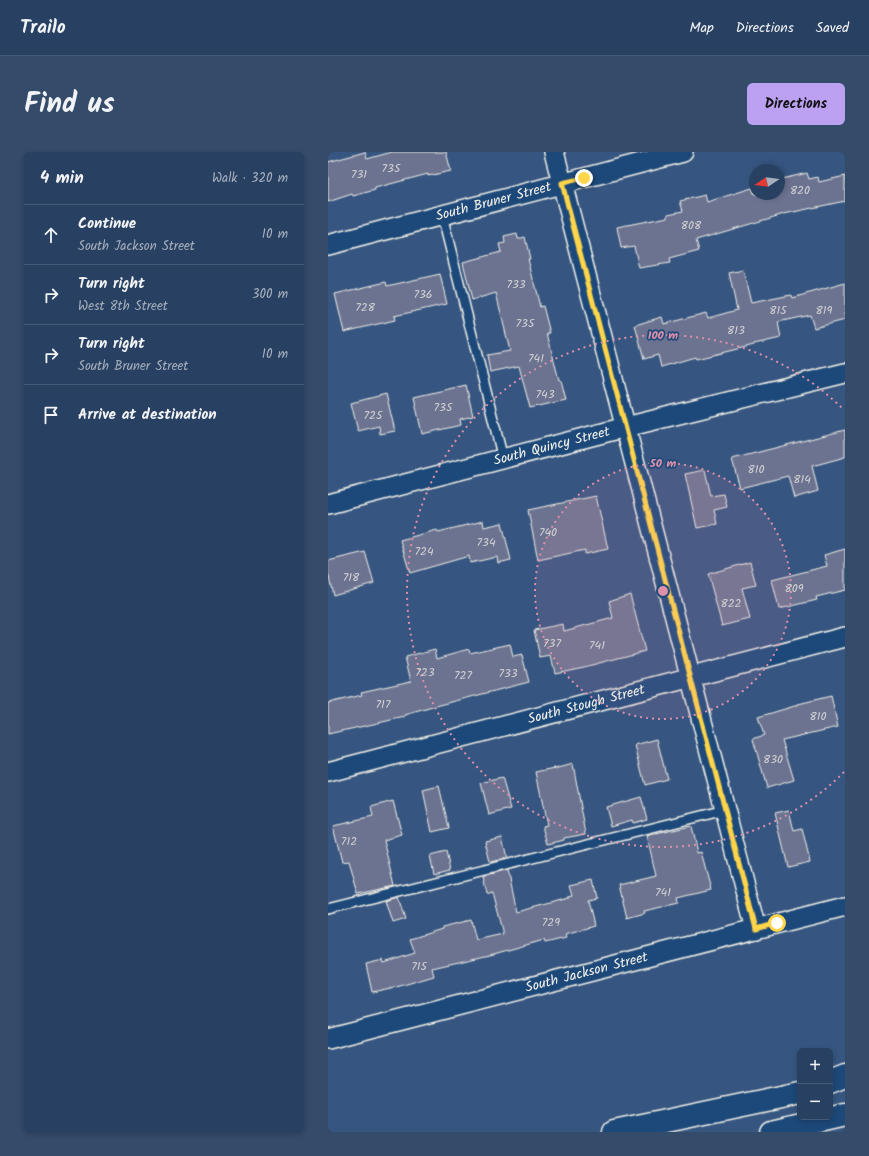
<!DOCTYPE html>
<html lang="en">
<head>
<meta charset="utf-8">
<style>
	:root { --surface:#284061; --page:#344b6a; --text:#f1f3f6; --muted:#a5afbd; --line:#445976; --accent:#bca0f2 }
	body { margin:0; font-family:Kalam,sans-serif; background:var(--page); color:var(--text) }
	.controls { position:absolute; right:12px; bottom:12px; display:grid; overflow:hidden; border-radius:6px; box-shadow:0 2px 6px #0003 }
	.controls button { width:36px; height:36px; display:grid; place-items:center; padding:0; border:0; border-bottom:1px solid var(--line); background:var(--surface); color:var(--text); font:20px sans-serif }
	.compass { position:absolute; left:421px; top:12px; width:36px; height:36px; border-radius:50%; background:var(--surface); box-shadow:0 2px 6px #0003; rotate:257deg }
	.stop { position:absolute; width:12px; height:12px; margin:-9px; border:3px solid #ffd54a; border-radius:50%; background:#fff }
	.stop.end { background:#ffd54a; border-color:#fff; box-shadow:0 1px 4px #0008 }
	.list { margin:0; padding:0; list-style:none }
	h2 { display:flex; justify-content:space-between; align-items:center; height:52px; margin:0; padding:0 16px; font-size:17px }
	h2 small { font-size:13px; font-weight:400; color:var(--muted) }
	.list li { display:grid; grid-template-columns:26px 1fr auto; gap:12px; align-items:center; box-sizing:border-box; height:60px; padding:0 16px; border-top:1px solid var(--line) }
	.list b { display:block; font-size:15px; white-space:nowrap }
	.list p { margin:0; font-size:13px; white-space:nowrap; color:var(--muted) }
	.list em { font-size:13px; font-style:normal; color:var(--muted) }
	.icon { flex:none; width:22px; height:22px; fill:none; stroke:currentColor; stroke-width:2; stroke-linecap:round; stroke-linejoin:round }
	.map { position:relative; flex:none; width:517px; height:980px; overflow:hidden; border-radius:6px }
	header { display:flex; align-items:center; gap:24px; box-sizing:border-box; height:56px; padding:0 20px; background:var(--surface); border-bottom:1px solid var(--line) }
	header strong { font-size:19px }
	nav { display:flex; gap:22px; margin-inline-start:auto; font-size:14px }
	.intro { display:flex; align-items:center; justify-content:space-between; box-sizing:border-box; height:96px; padding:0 24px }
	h1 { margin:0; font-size:28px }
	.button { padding:10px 18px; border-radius:6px; background:var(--accent); color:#111; font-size:14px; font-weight:700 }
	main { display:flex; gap:24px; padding:0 24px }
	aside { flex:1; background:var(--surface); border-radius:6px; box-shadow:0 2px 6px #0003 }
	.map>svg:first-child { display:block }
	.building { fill:#6c7391; stroke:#f4f1e8 }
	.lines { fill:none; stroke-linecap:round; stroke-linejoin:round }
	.service-casing { stroke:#f4f1e8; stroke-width:12 }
	.minor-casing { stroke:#f4f1e8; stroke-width:22 }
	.motorway-casing { stroke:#f4f1e8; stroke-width:25 }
	.service { stroke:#1f4a7a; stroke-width:9 }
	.minor { stroke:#1f4a7a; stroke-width:19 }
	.motorway { stroke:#1f4a7a; stroke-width:22 }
	.route { stroke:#ffd54a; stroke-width:5 }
	.ring { fill:none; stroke:#de8fa9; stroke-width:2; stroke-dasharray:2 4 }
	.labels { text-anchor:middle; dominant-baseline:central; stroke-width:3.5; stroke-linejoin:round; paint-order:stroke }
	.number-label { font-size:12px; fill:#d2d2d2 }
	.street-label { font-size:14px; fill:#f4f1e8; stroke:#1f4a7a }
	.centre { fill:#de8fa9; stroke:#1f4a7a; stroke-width:2 }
	.ring-label { font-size:12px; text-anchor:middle; font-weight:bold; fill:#de8fa9; stroke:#1f4a7a; stroke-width:3.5; stroke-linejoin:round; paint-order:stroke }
</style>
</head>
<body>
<header>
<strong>Trailo</strong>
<nav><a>Map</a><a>Directions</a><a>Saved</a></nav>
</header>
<div class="intro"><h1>Find us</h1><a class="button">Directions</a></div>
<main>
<aside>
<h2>4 min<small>Walk · 320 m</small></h2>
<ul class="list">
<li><svg class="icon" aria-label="ahead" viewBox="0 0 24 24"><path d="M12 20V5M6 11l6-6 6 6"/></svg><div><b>Continue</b><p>South Jackson Street</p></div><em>10 m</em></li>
<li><svg class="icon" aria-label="right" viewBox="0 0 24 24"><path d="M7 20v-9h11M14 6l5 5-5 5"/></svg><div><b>Turn right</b><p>West 8th Street</p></div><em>300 m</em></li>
<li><svg class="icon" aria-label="right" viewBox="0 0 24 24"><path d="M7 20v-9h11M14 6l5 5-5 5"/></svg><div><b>Turn right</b><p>South Bruner Street</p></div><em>10 m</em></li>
<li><svg class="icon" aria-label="arrive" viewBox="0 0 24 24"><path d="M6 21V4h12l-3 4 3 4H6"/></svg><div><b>Arrive at destination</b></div></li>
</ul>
</aside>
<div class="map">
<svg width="517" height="980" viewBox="0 0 517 980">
	<rect width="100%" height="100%" fill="#365681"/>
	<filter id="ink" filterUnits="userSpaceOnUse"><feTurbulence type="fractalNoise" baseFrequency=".025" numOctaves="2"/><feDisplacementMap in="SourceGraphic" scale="8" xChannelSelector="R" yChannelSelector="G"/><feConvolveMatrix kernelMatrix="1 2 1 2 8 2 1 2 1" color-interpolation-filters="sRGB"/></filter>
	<g filter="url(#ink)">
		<!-- building -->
		<g class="building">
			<path d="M 37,0 L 39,7 L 64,0 L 118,0 L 123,19 L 100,24 L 100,22 L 47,36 L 47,38 L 25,44 L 24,42 L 0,50 L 0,10 Z"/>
			<path d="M 479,21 L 481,27 L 490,25 L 491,30 L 517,24 L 517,49 L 456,62 L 368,88 L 371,99 L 341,107 L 342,111 L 311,116 L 306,94 L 293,96 L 289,75 L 340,65 L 340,62 L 355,59 L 352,49 L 377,43 L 379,50 L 424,36 L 426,42 L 451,42 L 451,35 L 455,34 L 454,27 Z"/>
			<path d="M 189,82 L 190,87 L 197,85 L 202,107 L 200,107 L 212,155 L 215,154 L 222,181 L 219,181 L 231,228 L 233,228 L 238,248 L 202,256 L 191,214 L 162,220 L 159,203 L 182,199 L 168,141 L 144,148 L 135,110 L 173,100 L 171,92 L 177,91 L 176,85 Z"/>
			<path d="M 415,118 L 423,151 L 463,143 L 464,146 L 517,131 L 517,168 L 486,176 L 482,163 L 450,170 L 453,186 L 426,192 L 426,193 L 368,207 L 367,205 L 333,215 L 330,203 L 316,207 L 307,173 L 334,165 L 336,172 L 378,161 L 380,166 L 409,158 L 401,121 Z"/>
			<path d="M 112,122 L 119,152 L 66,164 L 67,168 L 16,180 L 7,142 L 58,130 L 59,134 Z"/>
			<path d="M 138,233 L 145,264 L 132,267 L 133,273 L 94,282 L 86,245 Z"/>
			<path d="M 58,242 L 67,279 L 52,282 L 51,274 L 30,279 L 23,251 Z"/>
			<path d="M 517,278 L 517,305 L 484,314 L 490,339 L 466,346 L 460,324 L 412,336 L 404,307 Z"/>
			<path d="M 377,318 L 383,344 L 396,342 L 399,355 L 386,358 L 389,372 L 369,376 L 357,322 Z"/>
			<path d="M 268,344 L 280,397 L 257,402 L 257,398 L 210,408 L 200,358 Z"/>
			<path d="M 155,369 L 156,375 L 174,371 L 183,408 L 170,411 L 169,405 L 142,411 L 141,404 L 82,421 L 72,388 L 109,378 L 110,380 Z"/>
			<path d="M 517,397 L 517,438 L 488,445 L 489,448 L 451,457 L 444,428 L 499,414 L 496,403 Z"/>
			<path d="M 37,400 L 46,431 L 5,443 L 0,420 L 0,409 Z"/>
			<path d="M 422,410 L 428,433 L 414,436 L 422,467 L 394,474 L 380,422 Z"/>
			<path d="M 302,442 L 317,499 L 256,515 L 227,521 L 223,504 L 212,506 L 206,478 L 235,472 L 236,479 L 285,466 L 281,449 Z"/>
			<path d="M 182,492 L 185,505 L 194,503 L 201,530 L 108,554 L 77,563 L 77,565 L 0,582 L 0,551 L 34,543 L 33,540 L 83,529 L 77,505 L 107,497 L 109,506 L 141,497 L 142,501 Z"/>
			<path d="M 503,544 L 510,575 L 454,588 L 466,628 L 439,636 L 425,587 L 436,583 L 430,565 L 470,553 L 470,552 Z"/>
			<path d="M 329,587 L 339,627 L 317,633 L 307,593 Z"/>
			<path d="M 245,612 L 258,682 L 236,686 L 236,688 L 220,692 L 215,674 L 219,673 L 208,620 L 227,616 L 227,617 Z"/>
			<path d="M 174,626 L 183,657 L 161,663 L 153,631 Z"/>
			<path d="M 111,634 L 121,676 L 104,680 L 95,638 Z"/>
			<path d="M 313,645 L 319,667 L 305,671 L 304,668 L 283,674 L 278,655 Z"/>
			<path d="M 65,649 L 74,683 L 56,688 L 67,734 L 30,742 L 21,709 L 14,710 L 5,674 L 45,665 L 43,655 Z"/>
			<path d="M 461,658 L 466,679 L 474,677 L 482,710 L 460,715 L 447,661 Z"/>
			<path d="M 363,674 L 369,701 L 373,700 L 383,738 L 350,746 L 351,751 L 316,759 L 317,761 L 299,766 L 291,733 L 328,724 L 319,684 Z"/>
			<path d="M 174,685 L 179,706 L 162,710 L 157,689 Z"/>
			<path d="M 118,700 L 122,718 L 106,722 L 102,704 Z"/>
			<path d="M 179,718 L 188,760 L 242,746 L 242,744 L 246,743 L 243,733 L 265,728 L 269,746 L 260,748 L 266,774 L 237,782 L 238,786 L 217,791 L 216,788 L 162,803 L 104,816 L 106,824 L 72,834 L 44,840 L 38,812 L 55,808 L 56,811 L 87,801 L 82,787 L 114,777 L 114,775 L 143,768 L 148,788 L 175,782 L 164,741 L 159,743 L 155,725 Z"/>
			<path d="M 71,745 L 78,767 L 65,771 L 58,749 Z"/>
		</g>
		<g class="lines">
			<!-- service casing -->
			<g class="service-casing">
				<g id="service">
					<path d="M 114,63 L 175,307"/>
					<path d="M 0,757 L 397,658"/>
				</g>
			</g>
			<!-- minor casing -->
			<g class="minor-casing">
				<g id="minor">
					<path d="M 226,0 L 428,777"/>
					<path id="s1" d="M 0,93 L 355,0"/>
					<path id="s2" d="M 0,352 L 298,275 L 517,221"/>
					<path id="s3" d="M 0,620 L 517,485"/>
					<path id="s4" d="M 0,887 L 517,754"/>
				</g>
			</g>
			<!-- motorway casing -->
			<g class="motorway-casing">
				<g id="motorway">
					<path d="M 502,930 L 517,924"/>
					<path d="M 286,980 L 472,941"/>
					<path d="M 443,980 L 517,963"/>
				</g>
			</g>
			<!-- service -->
			<use href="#service" class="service"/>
			<!-- minor -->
			<use href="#minor" class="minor"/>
			<!-- motorway -->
			<use href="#motorway" class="motorway"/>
		</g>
	</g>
	<g class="lines" filter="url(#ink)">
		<!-- route -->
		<path class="route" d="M 256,26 L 234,31 L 428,777 L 449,771"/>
	</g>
	<!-- distance rings -->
	<circle cx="335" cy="439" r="128" fill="#de8fa9" fill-opacity=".12"/>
	<g class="ring">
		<circle cx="335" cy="439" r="128"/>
		<path d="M516 620A256 256 0 1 1 516 258"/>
	</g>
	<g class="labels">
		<!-- number labels -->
		<g class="number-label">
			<text x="63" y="16">735</text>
			<text x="31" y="22">731</text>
			<text x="472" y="38">820</text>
			<text x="363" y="73">808</text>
			<text x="188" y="132">733</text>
			<text x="95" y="142">736</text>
			<text x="37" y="155">728</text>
			<text x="450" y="158">815</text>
			<text x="496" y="158">819</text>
			<text x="197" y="171">735</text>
			<text x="408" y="178">813</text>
			<text x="208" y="206">741</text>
			<text x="217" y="242">743</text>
			<text x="115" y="255">735</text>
			<text x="45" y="263">725</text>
			<text x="428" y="317">810</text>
			<text x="474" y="327">814</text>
			<text x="220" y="380">740</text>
			<text x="158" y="390">734</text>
			<text x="96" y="399">724</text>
			<text x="23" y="425">718</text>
			<text x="466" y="436">809</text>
			<text x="403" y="451">822</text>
			<text x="224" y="491">737</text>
			<text x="269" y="493">741</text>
			<text x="97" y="520">723</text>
			<text x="180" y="521">733</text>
			<text x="135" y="523">727</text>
			<text x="55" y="552">717</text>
			<text x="490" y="564">810</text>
			<text x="445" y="607">830</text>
			<text x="21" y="689">712</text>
			<text x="335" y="740">741</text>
			<text x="223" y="770">729</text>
			<text x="91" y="814">715</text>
		</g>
		<!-- street labels -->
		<g class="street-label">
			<text stroke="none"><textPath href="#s1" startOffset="171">South Bruner Street</textPath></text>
			<text stroke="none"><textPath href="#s2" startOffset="231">South Quincy Street</textPath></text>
			<text stroke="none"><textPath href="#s3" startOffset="267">South Stough Street</textPath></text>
			<text stroke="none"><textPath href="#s4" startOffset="267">South Jackson Street</textPath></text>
		</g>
	</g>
	<circle cx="335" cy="439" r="6" class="centre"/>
	<g class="ring-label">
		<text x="335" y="187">100 m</text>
		<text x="335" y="315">50 m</text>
	</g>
</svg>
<div class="controls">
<button>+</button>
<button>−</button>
</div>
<svg class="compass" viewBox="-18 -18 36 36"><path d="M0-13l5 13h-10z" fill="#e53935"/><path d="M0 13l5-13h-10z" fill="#a5afbd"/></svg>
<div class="stop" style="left:449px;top:771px"></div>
<div class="stop end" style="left:256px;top:26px"></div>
</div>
</main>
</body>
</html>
